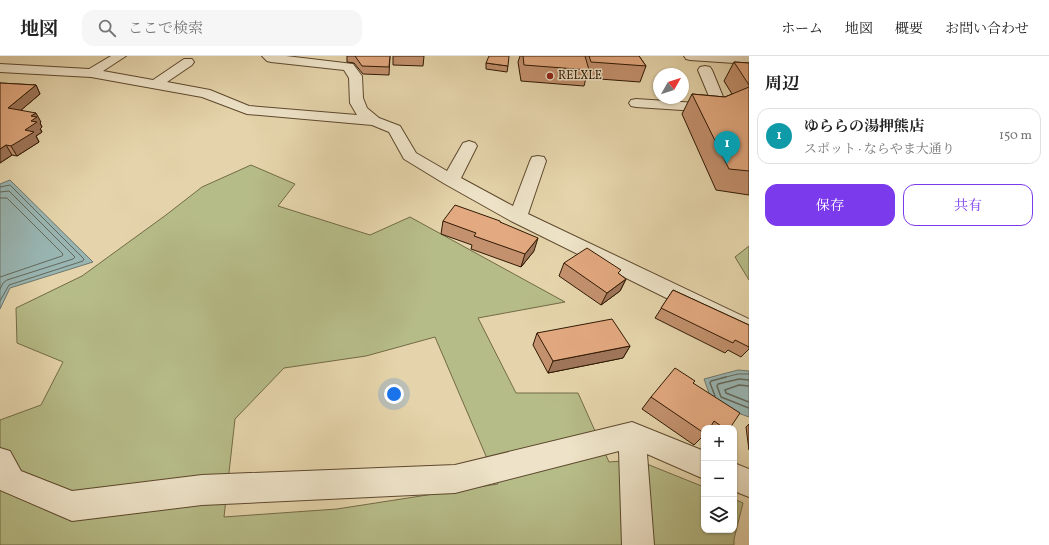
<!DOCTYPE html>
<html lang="ja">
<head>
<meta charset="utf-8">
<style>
	:root { --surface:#fff; --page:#f6f6f6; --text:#222; --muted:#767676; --line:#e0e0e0; --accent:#7c3aed }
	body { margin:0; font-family:Vollkorn,"Noto Serif JP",serif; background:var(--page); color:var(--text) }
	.controls { position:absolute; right:12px; bottom:12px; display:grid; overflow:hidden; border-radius:8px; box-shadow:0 1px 3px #0004 }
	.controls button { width:36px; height:36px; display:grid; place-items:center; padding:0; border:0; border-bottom:1px solid var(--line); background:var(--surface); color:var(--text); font:20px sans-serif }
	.compass { position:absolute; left:653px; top:12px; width:36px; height:36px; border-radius:50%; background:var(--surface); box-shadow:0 1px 3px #0004; rotate:51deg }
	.you { position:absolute; left:394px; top:338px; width:14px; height:14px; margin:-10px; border:3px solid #fff; border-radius:50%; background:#1a73e8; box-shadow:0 0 0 6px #1a73e833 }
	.badge { display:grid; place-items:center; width:26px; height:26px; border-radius:50%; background:var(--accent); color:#fff; font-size:13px; font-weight:700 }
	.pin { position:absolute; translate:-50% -33px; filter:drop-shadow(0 1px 2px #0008) }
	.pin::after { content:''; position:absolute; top:21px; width:14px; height:12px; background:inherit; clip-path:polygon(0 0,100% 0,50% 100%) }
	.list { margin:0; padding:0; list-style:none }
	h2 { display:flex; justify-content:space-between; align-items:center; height:52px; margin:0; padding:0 16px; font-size:17px }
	h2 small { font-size:13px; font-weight:400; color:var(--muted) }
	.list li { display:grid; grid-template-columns:26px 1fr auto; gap:12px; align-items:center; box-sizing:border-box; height:56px; margin:0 8px 8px; padding:0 8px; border:1px solid var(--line); border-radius:12px }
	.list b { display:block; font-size:15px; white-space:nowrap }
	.list p { margin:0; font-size:13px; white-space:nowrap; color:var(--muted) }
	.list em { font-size:13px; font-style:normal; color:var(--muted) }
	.actions { display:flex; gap:8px; padding:12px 16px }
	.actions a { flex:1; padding:9px 0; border:1px solid var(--accent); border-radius:12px; text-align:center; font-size:14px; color:var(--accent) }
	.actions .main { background:var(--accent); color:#fff }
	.icon { flex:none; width:22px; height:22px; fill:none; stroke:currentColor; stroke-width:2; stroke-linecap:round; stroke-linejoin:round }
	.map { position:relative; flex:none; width:749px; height:489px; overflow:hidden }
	header { display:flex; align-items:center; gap:24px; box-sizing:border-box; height:56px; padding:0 20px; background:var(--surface); border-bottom:1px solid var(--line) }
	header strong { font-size:19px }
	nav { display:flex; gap:22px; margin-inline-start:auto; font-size:14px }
	.search { width:280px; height:36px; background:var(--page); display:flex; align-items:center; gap:10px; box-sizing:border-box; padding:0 14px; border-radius:12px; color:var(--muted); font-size:15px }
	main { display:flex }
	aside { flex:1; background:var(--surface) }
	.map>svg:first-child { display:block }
	.green { fill:#b6bc88; stroke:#736a46; fill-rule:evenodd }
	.water { fill:#99b6b3; stroke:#6f776d }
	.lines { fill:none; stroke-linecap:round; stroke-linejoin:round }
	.shore-far1 { stroke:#64685b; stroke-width:1 }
	.shore { stroke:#64685b; stroke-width:1.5 }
	.minor-casing { stroke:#5d482d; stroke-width:2 }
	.tertiary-casing { stroke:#5d482d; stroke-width:2 }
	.minor { fill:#eee3c8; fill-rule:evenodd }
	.tertiary { fill:#eee3c8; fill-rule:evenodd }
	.wall { fill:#c3916e; stroke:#301903 }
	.shaded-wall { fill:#9f765a; stroke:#301903 }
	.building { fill:#e3a980; stroke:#301903 }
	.poi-dot { fill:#8f2418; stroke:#eee3c8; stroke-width:1.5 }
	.labels { text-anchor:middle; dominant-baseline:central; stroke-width:3; stroke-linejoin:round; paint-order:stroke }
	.far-poi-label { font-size:12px; fill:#301903; stroke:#eee3c8; text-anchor:start }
</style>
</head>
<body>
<header>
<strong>地図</strong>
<div class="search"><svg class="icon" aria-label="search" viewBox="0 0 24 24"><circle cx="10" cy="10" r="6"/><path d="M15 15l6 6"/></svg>ここで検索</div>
<nav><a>ホーム</a><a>地図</a><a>概要</a><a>お問い合わせ</a></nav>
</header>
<main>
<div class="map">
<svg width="749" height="489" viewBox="0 0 749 489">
	<rect width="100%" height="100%" fill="#e5d4ab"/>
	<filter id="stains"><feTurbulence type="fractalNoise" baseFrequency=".005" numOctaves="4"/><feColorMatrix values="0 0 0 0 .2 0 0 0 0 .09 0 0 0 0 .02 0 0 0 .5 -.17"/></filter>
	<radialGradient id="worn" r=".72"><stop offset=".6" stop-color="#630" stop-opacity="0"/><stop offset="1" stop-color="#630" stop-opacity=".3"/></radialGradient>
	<!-- green -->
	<g class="green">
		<path d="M 251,109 L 295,128 L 278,150 L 370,179 L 410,161 L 565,246 L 478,262 L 516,337 L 578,337 L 609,406 L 637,404 L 704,431 L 704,474 L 734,474 L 734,443 L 743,447 L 734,483 L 734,489 L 0,489 L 0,364 L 41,349 L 63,306 L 17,287 L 16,252 L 82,220 L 166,159 L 202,131 ZM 435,281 L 498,428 L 337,453 L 224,461 L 235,363 L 284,312 L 366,300 Z"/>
		<path d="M 749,190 L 749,224 L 735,201 Z"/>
	</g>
	<!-- water -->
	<g class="water">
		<path d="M 10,124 L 93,206 L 10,232 L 0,253 L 0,128 Z"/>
		<path d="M 738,314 L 749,315 L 749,361 L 713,348 L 704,323 Z"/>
	</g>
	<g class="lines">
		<!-- shore-far1 -->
		<g class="shore-far1">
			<path d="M 0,131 L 10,129 L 84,203 L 83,205 L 9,229 L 0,245"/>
			<path d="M 0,136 L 9,135 L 75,201 L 73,203 L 7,224 L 3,227 L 0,233"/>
			<path d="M 0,142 L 7,142 L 63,198 L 62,200 L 0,221"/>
			<path d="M 722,322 L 738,318 L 749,318"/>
		</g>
		<!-- shore -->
		<g class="shore">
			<path d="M 749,324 L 739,323 L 718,328 L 717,330 L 721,341 L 749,352"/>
			<path d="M 749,330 L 739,329 L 725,334 L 726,337 L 749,346"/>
			<path d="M 715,340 L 710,327 L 711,325 L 726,321"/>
		</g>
		<!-- minor casing -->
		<g class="minor-casing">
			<g id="minor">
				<path d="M 111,0 L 126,0 L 103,15 L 153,24 L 184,3 L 192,3 L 194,6 L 192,9 L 167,26 L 210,34 L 249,50 L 357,59 L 350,47 L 349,22 L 344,14 L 271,6 L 267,5 L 262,0 L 286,0 L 353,8 L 362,20 L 363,42 L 367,52 L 379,62 L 400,70 L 416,97 L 447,115 L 463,87 L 469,85 L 475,87 L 477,90 L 461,122 L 513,150 L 530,105 L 532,101 L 538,100 L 544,101 L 546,105 L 528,158 L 749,263 L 749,282 L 741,279 L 511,165 L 445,128 L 404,103 L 389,76 L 372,69 L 247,58 L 202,41 L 91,21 L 0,16 L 0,8 L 89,13 Z"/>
				<path d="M 705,10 L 710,11 L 712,14 L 726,48 L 724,51 L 697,55 L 636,51 L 631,50 L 629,47 L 631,44 L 636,43 L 697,47 L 711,45 L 698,14 L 700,11 Z"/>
				<path d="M 632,366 L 704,395 L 704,423 L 647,398 L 654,489 L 622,489 L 619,395 L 455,437 L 202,449 L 72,465 L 0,434 L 0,392 L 10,395 L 21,415 L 72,435 L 202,419 L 455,409 Z"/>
				<path d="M 734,407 L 749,413 L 749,441 L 734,435 Z"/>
			</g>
		</g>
		<!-- tertiary casing -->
		<g class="tertiary-casing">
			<path id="tertiary" d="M 684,0 L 749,0 L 749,8 L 690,4 L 686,3 Z"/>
		</g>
		<!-- minor -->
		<use href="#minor" class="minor"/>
		<!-- tertiary -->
		<use href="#tertiary" class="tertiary"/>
	</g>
	<!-- wall -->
	<g class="wall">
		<path d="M 347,0 L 390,0 L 389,19 L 363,18 L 354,7 L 347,6 Z"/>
		<path d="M 393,0 L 424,0 L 423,10 L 393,9 Z"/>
		<path d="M 520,0 L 639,0 L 646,10 L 640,26 L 586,22 L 584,30 L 521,25 L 518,6 Z"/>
		<path d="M 734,6 L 749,7 L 749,139 L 716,134 L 682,58 L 692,38 L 725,41 L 732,38 L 724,25 Z"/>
		<path d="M 486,7 L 508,10 L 507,16 L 486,13 Z"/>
		<path d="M 0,27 L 36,29 L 40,38 L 21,54 L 41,66 L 40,67 L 42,71 L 40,72 L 42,76 L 36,80 L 39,86 L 17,100 L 12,99 L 0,107 Z"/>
		<path d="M 443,165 L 500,166 L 534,195 L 521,211 L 471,193 L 472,189 L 441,178 Z"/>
		<path d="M 564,207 L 619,218 L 626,223 L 620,235 L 601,249 L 559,220 Z"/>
		<path d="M 673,234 L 749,269 L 749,293 L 741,301 L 728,294 L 725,297 L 655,262 Z"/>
		<path d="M 537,277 L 630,290 L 623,302 L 548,317 L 533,289 Z"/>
		<path d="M 693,327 L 730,372 L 704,372 L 704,379 L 694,389 L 642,353 L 651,341 Z"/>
		<path d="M 749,368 L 749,394 L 746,371 Z"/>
	</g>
	<!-- shaded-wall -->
	<g class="shaded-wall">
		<path d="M 36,29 L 40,38 L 13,61 L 8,52 Z"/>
		<path d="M 36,57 L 41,66 L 40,67 L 42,71 L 40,73 L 42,76 L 36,80 L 39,86 L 17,100 L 11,90 L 25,74 L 31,65 L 31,60 Z"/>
		<path d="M 6,89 L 12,99 L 0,107 L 0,93 Z"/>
		<path d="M 538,182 L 534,195 L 521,211 L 525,198 Z"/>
		<path d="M 626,223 L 620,235 L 601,249 L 607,237 Z"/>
		<path d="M 630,290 L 623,302 L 548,317 L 553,305 Z"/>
	</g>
	<!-- building -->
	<g class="building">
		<path d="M 355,0 L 390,0 L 389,11 L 362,10 Z"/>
		<path d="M 489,0 L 509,0 L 508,10 L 486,7 Z"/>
		<path d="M 523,0 L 585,0 L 589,14 L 524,9 Z"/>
		<path d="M 589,0 L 639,0 L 646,10 L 591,6 Z"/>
		<path d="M 734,6 L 749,7 L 749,29 Z"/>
		<path d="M 0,27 L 36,29 L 8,52 L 36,57 L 31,60 L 37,61 L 31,65 L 37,66 L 25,74 L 34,76 L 11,90 L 6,89 L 0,93 Z"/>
		<path d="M 749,31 L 749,115 L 729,113 L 692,38 L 725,41 Z"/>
		<path d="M 455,149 L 500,165 L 500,166 L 538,182 L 525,198 L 474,180 L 476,177 L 443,165 Z"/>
		<path d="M 587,192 L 621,214 L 618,217 L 626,223 L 607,237 L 564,207 Z"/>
		<path d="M 673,234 L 749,269 L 749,291 L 735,284 L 733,287 L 661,252 Z"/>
		<path d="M 612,263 L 630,290 L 553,305 L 537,277 Z"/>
		<path d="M 675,312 L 695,325 L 693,327 L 740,357 L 730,372 L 724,372 L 714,365 L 710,372 L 704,372 L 704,377 L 651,341 Z"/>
	</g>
	<!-- markers -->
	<circle class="poi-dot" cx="550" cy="20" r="4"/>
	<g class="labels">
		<!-- far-poi labels -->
		<g class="far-poi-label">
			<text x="558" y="20">RELXLE</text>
		</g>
	</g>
	<rect width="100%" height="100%" filter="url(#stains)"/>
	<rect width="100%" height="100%" fill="url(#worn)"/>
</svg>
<div class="controls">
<button>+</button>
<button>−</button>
<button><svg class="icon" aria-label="layers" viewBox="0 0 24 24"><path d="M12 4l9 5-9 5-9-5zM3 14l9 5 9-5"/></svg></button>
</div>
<svg class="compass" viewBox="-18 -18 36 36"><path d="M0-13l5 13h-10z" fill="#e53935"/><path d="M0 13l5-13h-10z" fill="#767676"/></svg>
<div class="you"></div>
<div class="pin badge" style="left:727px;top:108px;background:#0f9aa8">1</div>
</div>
<aside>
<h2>周辺<small></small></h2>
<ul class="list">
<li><span class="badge" style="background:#0f9aa8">1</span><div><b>ゆららの湯押熊店</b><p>スポット · ならやま大通り</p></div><em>150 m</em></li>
</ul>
<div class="actions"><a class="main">保存</a><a>共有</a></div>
</aside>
</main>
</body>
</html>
